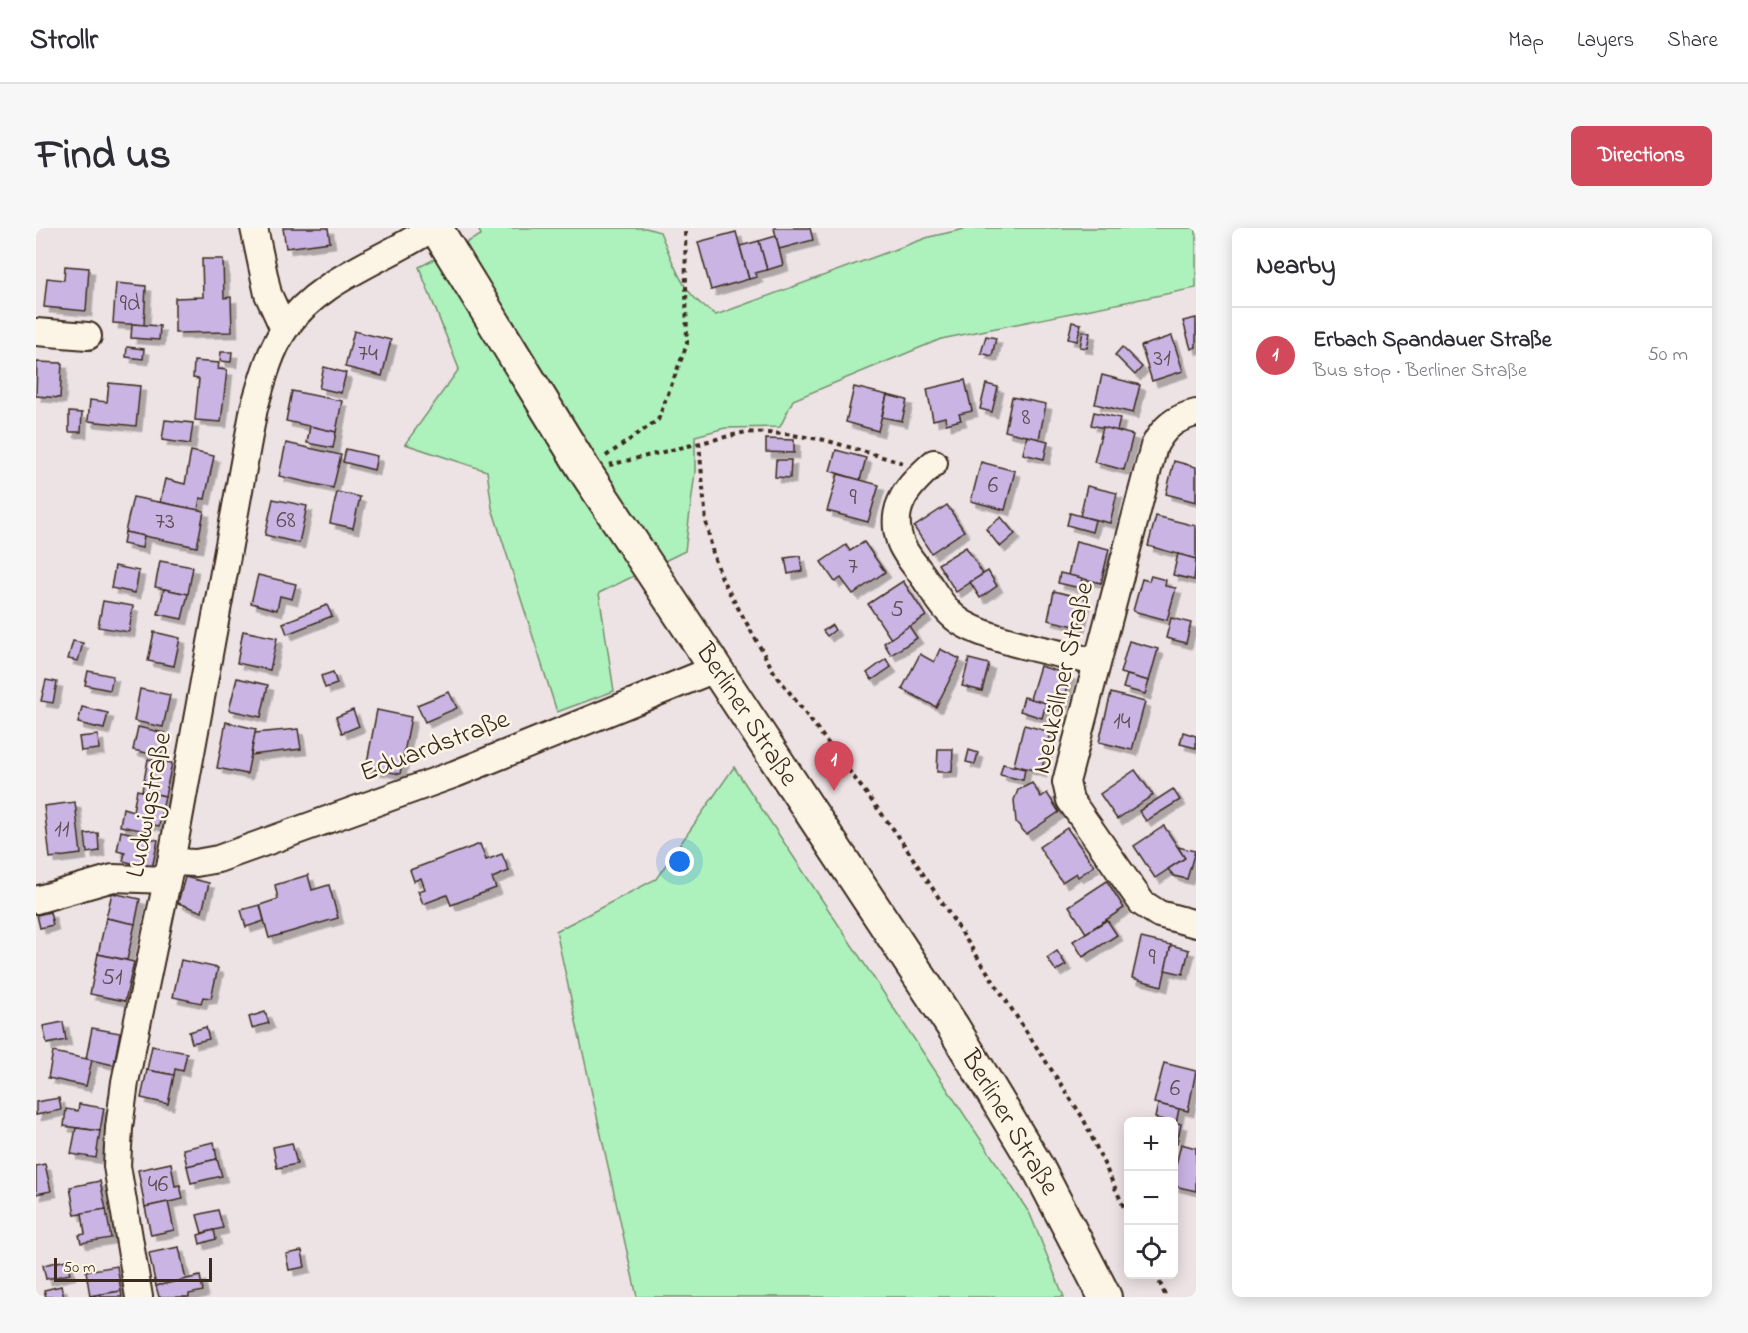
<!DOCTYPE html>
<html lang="en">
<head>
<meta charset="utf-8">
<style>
	:root { --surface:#fff; --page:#f7f7f7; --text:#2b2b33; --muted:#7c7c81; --line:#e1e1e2; --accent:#d1495b }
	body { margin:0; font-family:"Indie Flower",sans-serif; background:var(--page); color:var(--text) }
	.controls { position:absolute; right:18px; bottom:18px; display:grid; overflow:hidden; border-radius:9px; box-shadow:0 3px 15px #0003 }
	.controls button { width:54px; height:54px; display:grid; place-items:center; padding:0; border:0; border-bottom:2px solid var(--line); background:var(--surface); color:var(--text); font:30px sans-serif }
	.scale { position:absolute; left:18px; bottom:15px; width:158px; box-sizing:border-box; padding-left:6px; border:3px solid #3b2a1e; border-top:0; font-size:16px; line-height:21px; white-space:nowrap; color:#3b2a1e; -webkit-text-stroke:4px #fcf5e5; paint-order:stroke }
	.you { position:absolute; left:644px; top:634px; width:21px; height:21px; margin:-15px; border:4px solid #fff; border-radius:50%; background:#1a73e8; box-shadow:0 0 0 9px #1a73e833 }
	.badge { display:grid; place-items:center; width:39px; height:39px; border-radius:50%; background:var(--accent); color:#fff; font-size:20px; font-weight:700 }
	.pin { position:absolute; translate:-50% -50px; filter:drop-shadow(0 2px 3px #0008) }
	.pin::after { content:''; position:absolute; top:32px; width:21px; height:18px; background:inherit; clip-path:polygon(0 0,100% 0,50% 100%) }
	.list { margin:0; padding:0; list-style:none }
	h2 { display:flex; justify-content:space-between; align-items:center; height:78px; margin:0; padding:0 24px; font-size:26px }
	h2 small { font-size:20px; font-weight:400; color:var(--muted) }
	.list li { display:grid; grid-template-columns:39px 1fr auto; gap:18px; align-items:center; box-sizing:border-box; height:96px; padding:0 24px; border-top:2px solid var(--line) }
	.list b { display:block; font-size:22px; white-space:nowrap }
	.list p { margin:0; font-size:20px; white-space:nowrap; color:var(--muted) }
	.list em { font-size:20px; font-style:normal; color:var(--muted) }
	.icon { flex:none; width:33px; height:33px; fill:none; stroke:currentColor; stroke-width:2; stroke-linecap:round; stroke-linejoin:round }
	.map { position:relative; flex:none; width:1160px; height:1069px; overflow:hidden; border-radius:9px }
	header { display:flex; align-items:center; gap:36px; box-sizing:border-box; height:84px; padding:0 30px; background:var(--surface); border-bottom:2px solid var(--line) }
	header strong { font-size:28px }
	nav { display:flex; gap:33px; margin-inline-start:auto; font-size:21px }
	.intro { display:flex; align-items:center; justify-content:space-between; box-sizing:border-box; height:144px; padding:0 36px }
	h1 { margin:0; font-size:42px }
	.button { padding:15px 27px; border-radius:9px; background:var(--accent); color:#fff; font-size:21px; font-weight:700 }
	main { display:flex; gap:36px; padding:0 36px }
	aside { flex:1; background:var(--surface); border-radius:9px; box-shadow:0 3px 15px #0003 }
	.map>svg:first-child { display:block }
	.green { fill:#adf1bc; stroke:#748e6d; stroke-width:1.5 }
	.building { fill:#c9b4e3; stroke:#3b2a1e; stroke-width:1.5; filter:url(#shadow) }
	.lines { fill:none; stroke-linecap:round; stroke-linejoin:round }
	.minor-casing { stroke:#3b2a1e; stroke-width:30 }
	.tertiary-casing { stroke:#3b2a1e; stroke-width:36 }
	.path { stroke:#3b2a1e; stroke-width:4; stroke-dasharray:4.5 4.5; stroke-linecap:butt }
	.minor { stroke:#fcf5e5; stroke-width:26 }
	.tertiary { stroke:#fcf5e5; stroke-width:32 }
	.labels { text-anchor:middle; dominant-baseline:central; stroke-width:5; stroke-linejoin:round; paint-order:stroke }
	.number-label { font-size:24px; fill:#5e4c4f }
	.street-label { font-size:27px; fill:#3b2a1e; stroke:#fcf5e5 }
</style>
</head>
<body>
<header>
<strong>Strollr</strong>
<nav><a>Map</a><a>Layers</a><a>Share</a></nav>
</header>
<div class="intro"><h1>Find us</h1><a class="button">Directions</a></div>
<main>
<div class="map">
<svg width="1160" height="1069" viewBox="0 0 1160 1069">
	<defs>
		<filter id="shadow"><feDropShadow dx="5.5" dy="5.5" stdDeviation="0" flood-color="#0004"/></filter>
	</defs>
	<rect width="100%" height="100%" fill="#ede2e4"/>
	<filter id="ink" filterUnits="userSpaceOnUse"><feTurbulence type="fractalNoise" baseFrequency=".0167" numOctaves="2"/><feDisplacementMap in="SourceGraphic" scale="12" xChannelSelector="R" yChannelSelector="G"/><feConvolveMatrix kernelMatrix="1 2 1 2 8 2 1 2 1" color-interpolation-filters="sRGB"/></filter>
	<g filter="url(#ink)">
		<!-- green -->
		<g class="green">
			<path d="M 442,0 L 610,0 L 624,4 C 639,39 646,67 680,87 L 893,9 L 933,0 L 1160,0 L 1160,60 L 905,111 L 757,172 L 744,199 L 689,200 L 659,208 L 659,244 L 649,323 L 563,365 L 578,463 L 521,484 L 456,280 L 451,243 L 369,216 L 423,141 L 383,39 L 445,7 Z"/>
			<path d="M 698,539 L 994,986 L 1028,1069 L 601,1069 L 520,703 L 620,651 Z"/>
		</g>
		<!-- building -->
		<g class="building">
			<path d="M 247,0 L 292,0 L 294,14 L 250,20 Z"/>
			<path d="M 738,0 L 774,0 L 777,12 L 743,21 Z"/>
			<path d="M 700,4 L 713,51 L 675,62 L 662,14 Z"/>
			<path d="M 740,8 L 747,37 L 731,42 L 723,13 Z"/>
			<path d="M 723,13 L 731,42 L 719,45 L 721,49 L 713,51 L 704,18 Z"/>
			<path d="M 166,31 L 187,31 L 188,70 L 195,69 L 196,104 L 139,105 L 139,70 L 167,69 Z"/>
			<path d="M 29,38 L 53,40 L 50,83 L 8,79 L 11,50 L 28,52 Z"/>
			<path d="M 80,55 L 110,58 L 108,97 L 77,95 Z"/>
			<path d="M 1160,90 L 1160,119 L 1155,121 L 1147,93 Z"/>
			<path d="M 1036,94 L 1045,96 L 1041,113 L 1032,111 Z"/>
			<path d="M 96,96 L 124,98 L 123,112 L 95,110 Z"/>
			<path d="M 318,103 L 355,112 L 346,148 L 309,139 Z"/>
			<path d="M 1047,103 L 1054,105 L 1051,120 L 1044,119 Z"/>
			<path d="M 950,108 L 960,110 L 956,128 L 945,125 Z"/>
			<path d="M 1136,108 L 1147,143 L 1116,153 L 1105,118 Z"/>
			<path d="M 91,119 L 108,121 L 107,131 L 90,129 Z"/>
			<path d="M 1086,119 L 1106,139 L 1099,147 L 1079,127 Z"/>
			<path d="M 185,124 L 196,124 L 195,134 L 184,133 Z"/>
			<path d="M 158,133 L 183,135 L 182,141 L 191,142 L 185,194 L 159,192 L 163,151 L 157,150 Z"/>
			<path d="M 1,134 L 26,135 L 24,170 L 0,168 Z"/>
			<path d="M 288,139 L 310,145 L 305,165 L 283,160 Z"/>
			<path d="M 1066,147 L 1104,157 L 1097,185 L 1059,176 Z"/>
			<path d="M 929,152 L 936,183 L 923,186 L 925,192 L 910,196 L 909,189 L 897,192 L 891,161 Z"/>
			<path d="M 73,155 L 104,158 L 100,198 L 52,193 L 54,172 L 71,174 Z"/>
			<path d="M 950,156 L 962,159 L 956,184 L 944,181 Z"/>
			<path d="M 818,159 L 851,167 L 842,203 L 810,194 Z"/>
			<path d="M 256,163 L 306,173 L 300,204 L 250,193 Z"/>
			<path d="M 851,167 L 871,172 L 866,193 L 846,189 Z"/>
			<path d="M 976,169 L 1010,176 L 1003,211 L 969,203 Z"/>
			<path d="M 33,184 L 46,185 L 45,204 L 33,204 Z"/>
			<path d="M 1058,184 L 1084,190 L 1081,203 L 1055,197 Z"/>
			<path d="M 129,192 L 157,195 L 154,216 L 126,212 Z"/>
			<path d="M 274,198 L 300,204 L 297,220 L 271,215 Z"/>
			<path d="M 1067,199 L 1097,207 L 1088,242 L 1058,234 Z"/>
			<path d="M 991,208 L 1012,213 L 1008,231 L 987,226 Z"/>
			<path d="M 730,211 L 758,212 L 758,225 L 730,224 Z"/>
			<path d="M 250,215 L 305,227 L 297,260 L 243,248 Z"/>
			<path d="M 310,221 L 341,228 L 338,242 L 307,234 Z"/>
			<path d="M 800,222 L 830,230 L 824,252 L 794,243 Z"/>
			<path d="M 155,223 L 178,228 L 169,271 L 164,270 L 162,282 L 124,274 L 129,251 L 149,256 Z"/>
			<path d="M 740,232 L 755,232 L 754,250 L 739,249 Z"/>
			<path d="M 1138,233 L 1160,239 L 1160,274 L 1130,266 Z"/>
			<path d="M 945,234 L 979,243 L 969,282 L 935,273 Z"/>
			<path d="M 802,246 L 843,257 L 832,294 L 791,283 Z"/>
			<path d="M 1051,258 L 1081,265 L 1074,295 L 1044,288 Z"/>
			<path d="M 301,264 L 324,269 L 317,300 L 294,295 Z"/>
			<path d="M 97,269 L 168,283 L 161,319 L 89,304 Z"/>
			<path d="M 237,271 L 271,278 L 263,315 L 229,307 Z"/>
			<path d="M 911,277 L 928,303 L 895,325 L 878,299 Z"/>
			<path d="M 1034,285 L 1059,292 L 1056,304 L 1031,297 Z"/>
			<path d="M 1120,288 L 1160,298 L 1160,331 L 1112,318 Z"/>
			<path d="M 965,289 L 979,306 L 964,319 L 950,301 Z"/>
			<path d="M 89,304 L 108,308 L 106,320 L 87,316 Z"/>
			<path d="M 1040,313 L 1073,321 L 1065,355 L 1032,347 Z"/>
			<path d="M 828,314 L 849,344 L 817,366 L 805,350 L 799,354 L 785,334 L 810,317 L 814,323 Z"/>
			<path d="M 930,319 L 947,346 L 920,364 L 902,336 Z"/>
			<path d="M 1142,326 L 1160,331 L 1158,352 L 1137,347 Z"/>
			<path d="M 764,328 L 766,343 L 752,346 L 749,330 Z"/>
			<path d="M 124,333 L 157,339 L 152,366 L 119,359 Z"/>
			<path d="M 79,338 L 103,343 L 99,365 L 75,360 Z"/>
			<path d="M 952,343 L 961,358 L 944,370 L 934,354 Z"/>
			<path d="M 1024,345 L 1046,350 L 1044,360 L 1022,355 Z"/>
			<path d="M 222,347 L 260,356 L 256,371 L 244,368 L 241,382 L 215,375 Z"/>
			<path d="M 1115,348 L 1130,352 L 1129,358 L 1140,360 L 1131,392 L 1097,383 L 1106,351 L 1113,353 Z"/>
			<path d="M 867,353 L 890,388 L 855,411 L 832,376 Z"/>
			<path d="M 128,361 L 152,366 L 146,391 L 122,386 Z"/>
			<path d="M 1018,363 L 1050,371 L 1043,399 L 1012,392 Z"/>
			<path d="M 67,373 L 97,378 L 93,404 L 62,399 Z"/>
			<path d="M 291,377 L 296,388 L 251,406 L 247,395 Z"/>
			<path d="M 1135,390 L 1155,395 L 1150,415 L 1130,410 Z"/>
			<path d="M 796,397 L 799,402 L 791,408 L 787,403 Z"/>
			<path d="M 873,398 L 881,410 L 855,427 L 848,415 Z"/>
			<path d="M 207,403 L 241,410 L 234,442 L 201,435 Z"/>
			<path d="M 118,404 L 144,410 L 138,438 L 112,433 Z"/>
			<path d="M 37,413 L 47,415 L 42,433 L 32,431 Z"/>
			<path d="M 1093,413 L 1122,421 L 1113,453 L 1084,445 Z"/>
			<path d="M 904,421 L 924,431 L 900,479 L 866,461 L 884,426 L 898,434 Z"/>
			<path d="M 850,431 L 855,439 L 836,452 L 831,445 Z"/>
			<path d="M 933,431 L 953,436 L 946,463 L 926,458 Z"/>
			<path d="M 1004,438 L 1034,447 L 1025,480 L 994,471 Z"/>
			<path d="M 52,443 L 77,448 L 74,462 L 49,457 Z"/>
			<path d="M 297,444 L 301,456 L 289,460 L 285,448 Z"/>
			<path d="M 1091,447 L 1113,453 L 1109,466 L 1087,460 Z"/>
			<path d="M 201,450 L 232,457 L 225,489 L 193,482 Z"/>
			<path d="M 10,452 L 21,454 L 17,475 L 5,473 Z"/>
			<path d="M 104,461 L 134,467 L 127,499 L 98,493 Z"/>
			<path d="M 413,464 L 421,480 L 389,494 L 381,477 Z"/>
			<path d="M 1075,465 L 1109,474 L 1096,522 L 1063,514 Z"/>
			<path d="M 988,469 L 1010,475 L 1006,490 L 984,483 Z"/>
			<path d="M 46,479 L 72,485 L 68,501 L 42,495 Z"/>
			<path d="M 317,482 L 323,498 L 306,505 L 300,489 Z"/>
			<path d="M 341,482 L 375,489 L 364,546 L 330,540 Z"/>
			<path d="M 190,494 L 220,501 L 211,546 L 181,540 Z"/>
			<path d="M 988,497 L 1015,504 L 1005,544 L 978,537 Z"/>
			<path d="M 102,499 L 129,505 L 124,528 L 97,522 Z"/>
			<path d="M 262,501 L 265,521 L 215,527 L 219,505 Z"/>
			<path d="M 1147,504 L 1160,508 L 1160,520 L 1144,516 Z"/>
			<path d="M 62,507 L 63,521 L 45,523 L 43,509 Z"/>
			<path d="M 902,521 L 917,521 L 916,544 L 901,544 Z"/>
			<path d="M 933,522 L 942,525 L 939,536 L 930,534 Z"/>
			<path d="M 112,531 L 136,535 L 129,568 L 106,563 Z"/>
			<path d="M 967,536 L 989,541 L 987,552 L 964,547 Z"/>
			<path d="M 1099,542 L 1117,567 L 1081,591 L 1064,566 Z"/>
			<path d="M 996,555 L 1005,569 L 1011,565 L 1023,584 L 990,606 L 980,594 L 978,572 L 982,562 Z"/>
			<path d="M 1137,561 L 1144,572 L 1110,593 L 1103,583 Z"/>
			<path d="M 101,562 L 129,568 L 123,598 L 112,596 L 110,603 L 84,598 L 87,580 L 97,583 Z"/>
			<path d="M 39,574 L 45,626 L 14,630 L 8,578 Z"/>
			<path d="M 1128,598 L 1149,630 L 1119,650 L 1098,618 Z"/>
			<path d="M 1031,600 L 1058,638 L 1042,649 L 1040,645 L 1026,654 L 1003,619 Z"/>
			<path d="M 85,603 L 122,612 L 116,640 L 87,633 L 89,625 L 81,623 Z"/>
			<path d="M 62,605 L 63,623 L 51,625 L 49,606 Z"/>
			<path d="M 444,616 L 450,632 L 466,626 L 473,643 L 456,650 L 460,660 L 415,677 L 411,667 L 387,676 L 382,663 L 389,661 L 385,650 L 378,653 L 374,642 Z"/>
			<path d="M 1142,619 L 1159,623 L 1151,651 L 1138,648 L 1132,641 L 1149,630 Z"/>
			<path d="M 272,647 L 276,662 L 293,657 L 302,690 L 233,710 L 224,677 L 242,671 L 239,657 Z"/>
			<path d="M 149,649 L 173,655 L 166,684 L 142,675 Z"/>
			<path d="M 1071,653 L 1088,680 L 1050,705 L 1033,678 Z"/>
			<path d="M 76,665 L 104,671 L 99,696 L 70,690 Z"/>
			<path d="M 224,677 L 228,693 L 210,699 L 205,682 Z"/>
			<path d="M 14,684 L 17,697 L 4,700 L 1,687 Z"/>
			<path d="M 70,690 L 99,696 L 91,732 L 62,726 Z"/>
			<path d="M 1071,692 L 1081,707 L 1047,729 L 1037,713 Z"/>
			<path d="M 1105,710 L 1135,717 L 1126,758 L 1096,750 Z"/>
			<path d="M 1135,717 L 1153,722 L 1147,746 L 1129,742 Z"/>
			<path d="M 1021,723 L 1030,737 L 1020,743 L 1011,730 Z"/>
			<path d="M 62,726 L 98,734 L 89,773 L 54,766 Z"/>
			<path d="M 145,732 L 182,740 L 175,770 L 167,769 L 165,775 L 137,769 Z"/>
			<path d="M 229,784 L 233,795 L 216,800 L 213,789 Z"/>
			<path d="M 27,794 L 30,812 L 11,816 L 7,798 Z"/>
			<path d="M 170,799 L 173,811 L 156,815 L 153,804 Z"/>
			<path d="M 56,800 L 84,805 L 78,837 L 50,831 Z"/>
			<path d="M 116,818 L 151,825 L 147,843 L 139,841 L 138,847 L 111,842 Z"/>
			<path d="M 17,824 L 56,832 L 50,858 L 12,850 Z"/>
			<path d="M 1128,835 L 1160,843 L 1152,883 L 1118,875 Z"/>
			<path d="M 111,842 L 138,847 L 132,876 L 105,870 Z"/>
			<path d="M 23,870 L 25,882 L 0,887 L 0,874 Z"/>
			<path d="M 43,876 L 68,880 L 64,903 L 28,898 L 30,881 L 42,883 Z"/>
			<path d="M 1122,876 L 1143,881 L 1140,895 L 1119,890 Z"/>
			<path d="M 1138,894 L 1145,896 L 1141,915 L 1138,914 Z"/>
			<path d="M 40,900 L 64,903 L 60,930 L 35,926 Z"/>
			<path d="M 178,914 L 181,931 L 151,938 L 147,921 Z"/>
			<path d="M 256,915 L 261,936 L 241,940 L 237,919 Z"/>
			<path d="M 1145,916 L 1160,920 L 1160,963 L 1138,958 L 1138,945 Z"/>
			<path d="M 181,931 L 186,948 L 155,955 L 151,938 Z"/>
			<path d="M 135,935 L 139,958 L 144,957 L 147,971 L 109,979 L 102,942 Z"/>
			<path d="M 9,936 L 15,963 L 0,966 L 0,938 Z"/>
			<path d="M 64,953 L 70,981 L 39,987 L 34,959 Z"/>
			<path d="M 132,974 L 138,1002 L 115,1007 L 109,979 Z"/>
			<path d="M 70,981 L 75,1010 L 45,1015 L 43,1007 L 49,1006 L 46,985 Z"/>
			<path d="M 182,982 L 187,1000 L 166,1005 L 161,987 Z"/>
			<path d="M 178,1002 L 180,1011 L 164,1016 L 162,1007 Z"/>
			<path d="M 143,1019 L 150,1052 L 120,1058 L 113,1025 Z"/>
			<path d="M 266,1023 L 269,1039 L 253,1042 L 250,1026 Z"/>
			<path d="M 31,1032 L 34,1046 L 10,1051 L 7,1037 Z"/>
			<path d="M 81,1038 L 85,1063 L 54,1068 L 50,1043 Z"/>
			<path d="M 164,1048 L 167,1063 L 153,1066 L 153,1069 L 123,1069 L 120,1058 Z"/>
			<path d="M 25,1058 L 28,1069 L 10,1069 L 8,1062 Z"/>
			<path d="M 85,1063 L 86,1069 L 54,1069 L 54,1068 Z"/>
		</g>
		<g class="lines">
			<!-- minor casing -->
			<g class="minor-casing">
				<g id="minor">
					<path d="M 218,0 L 232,66 L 248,101"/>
					<path d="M 0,104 L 52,108"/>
					<path d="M 1160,185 C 1139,190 1128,199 1118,218 L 1030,554 L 1034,572 L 1106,675 L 1123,686 L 1160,696"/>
					<path d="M 898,235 C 874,256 852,278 864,313 C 868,326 882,340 889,351 C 900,367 910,386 928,396 C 959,414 1023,425 1060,434"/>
					<path d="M 135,634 L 160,635 L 182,631 L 419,546 L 679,441"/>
					<path d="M 0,672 L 77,650 L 131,652"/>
					<path d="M 103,1069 L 81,938 L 83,900 L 89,854 L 135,634 L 218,180 C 226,154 233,125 248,102 C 282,51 347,33 396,0"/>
				</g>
			</g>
			<!-- tertiary casing -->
			<g class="tertiary-casing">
				<path id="tertiary" d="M 400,0 L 549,243 L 917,799 L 1002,940 L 1069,1069"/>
			</g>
			<!-- path -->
			<g class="path">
				<path d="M 663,214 L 670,294 L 677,326 L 687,353 L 738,444 L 861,606 L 1047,890 L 1092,988"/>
				<path d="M 570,228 L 622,192 L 651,116 L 649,0"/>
				<path d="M 573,237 L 710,204 L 750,206 L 789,212 L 867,235"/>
				<path d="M 1120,1046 L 1130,1069"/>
			</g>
			<!-- minor -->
			<use href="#minor" class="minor"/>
			<!-- tertiary -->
			<use href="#tertiary" class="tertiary"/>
		</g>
	</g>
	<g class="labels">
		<!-- number labels -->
		<g class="number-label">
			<text x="94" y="76">9d</text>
			<text x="332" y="126">74</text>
			<text x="1126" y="131">31</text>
			<text x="990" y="190">8</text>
			<text x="957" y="258">6</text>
			<text x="817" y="270">9</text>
			<text x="250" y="293">68</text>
			<text x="129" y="294">73</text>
			<text x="817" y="339">7</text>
			<text x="861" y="382">5</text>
			<text x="1086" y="494">14</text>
			<text x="26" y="602">11</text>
			<text x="1116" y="730">9</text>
			<text x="76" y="750">51</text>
			<text x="1139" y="861">6</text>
			<text x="122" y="957">46</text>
		</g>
		<!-- street labels -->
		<g class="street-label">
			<text transform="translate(1028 450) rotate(-77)">Neuköllner Straße</text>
			<text transform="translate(710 487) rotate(57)">Berliner Straße</text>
			<text transform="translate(399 519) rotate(-21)">Eduardstraße</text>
			<text transform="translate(114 577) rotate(-79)">Ludwigstraße</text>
			<text transform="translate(973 895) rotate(59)">Berliner Straße</text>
		</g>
	</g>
</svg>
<div class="controls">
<button>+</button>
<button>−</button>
<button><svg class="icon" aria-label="locate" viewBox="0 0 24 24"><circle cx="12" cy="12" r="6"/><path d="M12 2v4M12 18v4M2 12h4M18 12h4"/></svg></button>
</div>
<div class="scale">50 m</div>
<div class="you"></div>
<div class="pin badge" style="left:798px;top:563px">1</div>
</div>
<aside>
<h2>Nearby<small></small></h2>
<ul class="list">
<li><span class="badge">1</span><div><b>Erbach Spandauer Straße</b><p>Bus stop · Berliner Straße</p></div><em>50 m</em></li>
</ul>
</aside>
</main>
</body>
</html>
